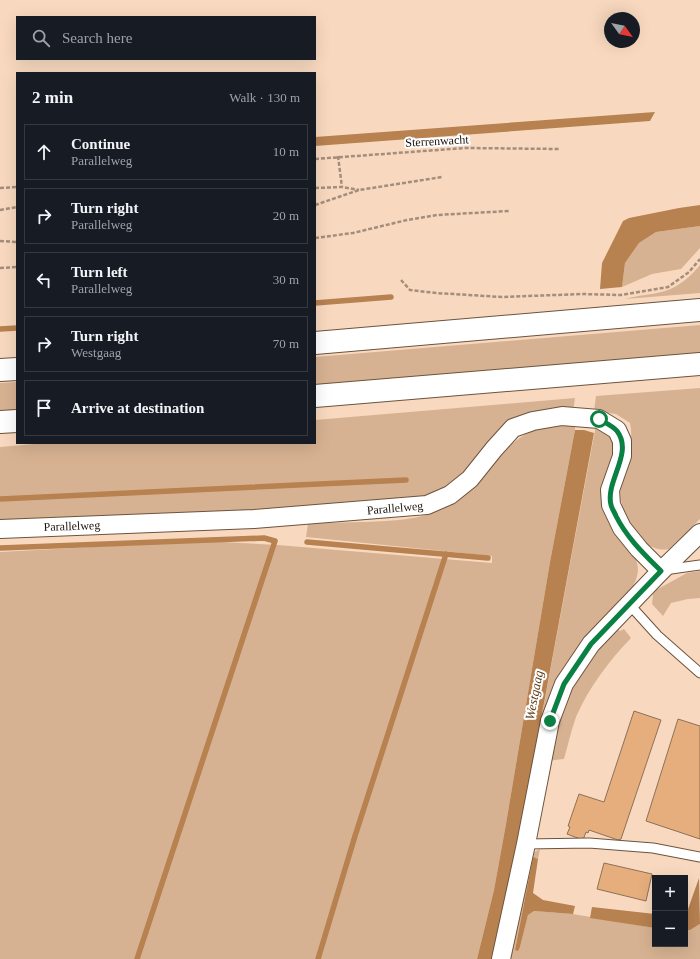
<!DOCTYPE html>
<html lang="en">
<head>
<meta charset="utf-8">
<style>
	:root { --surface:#171b24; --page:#20242c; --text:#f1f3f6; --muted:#9ea1a6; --line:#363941 }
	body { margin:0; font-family:"Times New Roman",serif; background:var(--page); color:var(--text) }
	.controls { position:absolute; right:12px; bottom:12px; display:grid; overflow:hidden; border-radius:0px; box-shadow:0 4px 16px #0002 }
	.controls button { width:36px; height:36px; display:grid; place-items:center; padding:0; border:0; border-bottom:1px solid var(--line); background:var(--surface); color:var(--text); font:20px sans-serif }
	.compass { position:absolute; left:604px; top:12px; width:36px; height:36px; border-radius:50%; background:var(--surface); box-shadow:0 4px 16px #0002; rotate:123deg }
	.stop { position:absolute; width:12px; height:12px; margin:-9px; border:3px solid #0b8043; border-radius:50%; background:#fff }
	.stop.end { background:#0b8043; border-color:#fff; box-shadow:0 1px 4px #0008 }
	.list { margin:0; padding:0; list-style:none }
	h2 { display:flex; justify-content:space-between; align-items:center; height:52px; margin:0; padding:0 16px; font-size:17px }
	h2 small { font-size:13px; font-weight:400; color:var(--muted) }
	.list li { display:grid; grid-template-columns:26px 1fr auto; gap:12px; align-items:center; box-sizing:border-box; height:56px; margin:0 8px 8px; padding:0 8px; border:1px solid var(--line); border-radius:0px }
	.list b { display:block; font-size:15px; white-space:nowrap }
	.list p { margin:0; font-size:13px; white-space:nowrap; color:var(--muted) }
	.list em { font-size:13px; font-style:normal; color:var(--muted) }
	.icon { flex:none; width:22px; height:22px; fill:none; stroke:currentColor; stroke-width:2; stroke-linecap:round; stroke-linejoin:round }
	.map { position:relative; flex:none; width:700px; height:959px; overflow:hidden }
	.search { position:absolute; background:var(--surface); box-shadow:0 4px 16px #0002; left:16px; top:16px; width:300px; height:44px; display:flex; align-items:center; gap:10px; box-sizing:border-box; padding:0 14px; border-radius:0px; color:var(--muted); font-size:15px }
	.panel { position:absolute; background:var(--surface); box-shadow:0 4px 16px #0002; left:16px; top:72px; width:300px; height:372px; border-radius:0px }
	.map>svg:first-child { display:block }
	.green { fill:#d7b292 }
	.water { fill:#b78150 }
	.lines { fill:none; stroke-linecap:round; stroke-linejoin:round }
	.stream { stroke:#b78150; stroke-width:5.5 }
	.building { fill:#e6ae7c; stroke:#8c7159 }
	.lane-casing { stroke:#6d533d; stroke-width:11 }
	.street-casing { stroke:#6d533d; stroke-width:20 }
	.highway-casing { stroke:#6d533d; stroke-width:24 }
	.path { stroke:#a48d7a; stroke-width:2.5; stroke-dasharray:4 2; stroke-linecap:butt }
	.lane { stroke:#fff; stroke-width:9 }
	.street { stroke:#fff; stroke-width:18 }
	.highway { stroke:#fff; stroke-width:22 }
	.route { stroke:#0b8043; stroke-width:5 }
	.labels { text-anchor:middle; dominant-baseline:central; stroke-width:4; stroke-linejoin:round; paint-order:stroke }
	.street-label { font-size:12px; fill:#1c1209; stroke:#fff }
	.water-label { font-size:13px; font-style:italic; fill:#5e3812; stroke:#fff }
</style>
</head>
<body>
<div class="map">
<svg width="700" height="959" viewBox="0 0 700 959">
	<rect width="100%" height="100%" fill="#f8d9bf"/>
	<!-- green -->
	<g class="green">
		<path d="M 700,226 L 700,248 L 681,269 L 652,274 L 622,287 L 625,263 L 639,243 L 656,232 Z"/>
		<path d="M 700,265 L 700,293 L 625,299 C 638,295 652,295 665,291 C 680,286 691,276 700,265 Z"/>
		<path d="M 700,325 L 700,357 L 315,388 L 315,357 Z"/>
		<path d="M 17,382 L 17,411 L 0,412 L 0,383 Z"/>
		<path d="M 700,388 L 700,519 L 669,549 C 660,551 652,548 644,542 C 632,534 628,527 624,513 C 622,504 619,495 621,486 C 624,465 635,445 630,423 L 616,414 L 594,411 L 596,396 Z"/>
		<path d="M 575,398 L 573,412 L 525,414 L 513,418 L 488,444 L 466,471 L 443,490 L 410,503 L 0,522 L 0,447 L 46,443 L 315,443 L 315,420 Z"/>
		<path d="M 575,423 L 575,430 L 550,562 L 506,824 L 494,890 L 477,959 L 0,959 L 0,552 L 203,541 L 278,545 L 492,563 L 492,556 L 306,537 L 308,524 C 327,523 346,522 365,522 C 393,521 423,520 448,506 C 482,486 497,446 534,430 C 545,425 563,425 575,423 Z"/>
		<path d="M 596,425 C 601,428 606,432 610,437 C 621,455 604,485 604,506 C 604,512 608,520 612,525 C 625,545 648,560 633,586 L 587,635 L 565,665 L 554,683 L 544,717 L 517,849 Z"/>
		<path d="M 700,571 L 700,598 L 688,599 L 671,603 L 663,616 L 652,604 L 653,594 L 656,590 L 687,573 Z"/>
		<path d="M 617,629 L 620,631 L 624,629 L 631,638 C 609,661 589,687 576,717 C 571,731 568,745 564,759 L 546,761 C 553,740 558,718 567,699 C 579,673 598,650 617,629 Z"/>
		<path d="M 540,849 L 538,859 L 533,858 L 515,950 L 520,947 L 528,915 L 534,911 L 573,914 L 655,928 L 655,944 L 685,944 L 685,930 L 690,930 L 700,924 L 700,959 L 509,959 L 529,855 Z"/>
	</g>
	<!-- water -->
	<g class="water">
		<path d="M 655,112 L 650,121 L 315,146 L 315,137 Z"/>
		<path d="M 700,205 L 700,226 L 656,232 L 639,243 L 625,263 L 622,287 L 600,289 L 602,263 L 623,221 L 629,218 L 679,208 Z"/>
		<path d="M 575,430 L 584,430 L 594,433 L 517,849 L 493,959 L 477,959 L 494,890 L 506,824 L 550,562 Z"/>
		<path d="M 533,857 L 538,859 L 533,893 L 543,900 L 575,906 L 573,914 L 534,911 L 528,915 L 520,947 L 518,951 L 515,950 Z"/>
		<path d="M 699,878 L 700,924 L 690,930 L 685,930 L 685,913 L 687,912 Z"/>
		<path d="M 592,907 L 655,914 L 655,928 L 590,918 Z"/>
	</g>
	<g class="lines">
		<!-- stream -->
		<g class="stream">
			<path d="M 315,303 L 391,297"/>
			<path d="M 0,329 L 17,328"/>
			<path d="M 0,499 L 406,480"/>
			<path d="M 307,542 L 488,558"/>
			<path d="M 0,548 L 264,538 L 275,541 L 137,959"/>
			<path d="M 318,959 L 355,836 L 446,554"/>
		</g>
	</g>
	<!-- building -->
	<g class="building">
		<path d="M 634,711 L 661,720 L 621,839 L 618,840 L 589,830 L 588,833 L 586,832 L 583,840 L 567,834 L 570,827 L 568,826 L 579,794 L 604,802 Z"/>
		<path d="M 678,719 L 700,726 L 700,839 L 646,821 Z"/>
		<path d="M 604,863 L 652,874 L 646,901 L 597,889 Z"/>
	</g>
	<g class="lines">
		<!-- lane casing -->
		<g class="lane-casing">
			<g id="lane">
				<path d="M 664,570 L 700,565"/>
				<path d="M 629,604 L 657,635 L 700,673"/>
				<path d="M 526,844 L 589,843 L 653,848 L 700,857"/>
			</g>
		</g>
		<!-- street casing -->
		<g class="street-casing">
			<g id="street">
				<path d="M 0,529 L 254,519 L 427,505 L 450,495 L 470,479 L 494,449 L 513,428 L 533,421 L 562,416 L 599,419 L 617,430 L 622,441 L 622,456 L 610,490 L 611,505 L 622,528 L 639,549 L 661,571"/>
				<path d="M 501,959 L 526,844 L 550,721 L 564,684 L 591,644 L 661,571 L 700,533"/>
			</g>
		</g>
		<!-- highway casing -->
		<g class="highway-casing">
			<g id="highway">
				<path d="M 315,343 L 700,310"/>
				<path d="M 0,370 L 17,369"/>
				<path d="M 315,396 L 700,364"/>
				<path d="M 0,422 L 17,421"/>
			</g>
		</g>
		<!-- path -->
		<g class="path">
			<path d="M 338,156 L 342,187"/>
			<path d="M 315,159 L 465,148 L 560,149"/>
			<path d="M 0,188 L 17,187"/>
			<path d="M 315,188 L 342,187 L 359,190"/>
			<path d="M 315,205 L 359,190 L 442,177"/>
			<path d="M 0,210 L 17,207"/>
			<path d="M 315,238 L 353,233 L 407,220 L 437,215 L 509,211"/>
			<path d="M 0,241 L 17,242"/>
			<path d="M 0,268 L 17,267"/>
			<path d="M 401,280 L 410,290 L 436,293 L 502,297 L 582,294 L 621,295 L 668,287 L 689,272 L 700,259"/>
		</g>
		<!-- lane -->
		<use href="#lane" class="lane"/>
		<!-- street -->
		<use href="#street" class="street"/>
		<!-- highway -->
		<use href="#highway" class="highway"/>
	</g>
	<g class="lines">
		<!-- route -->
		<path class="route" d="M 550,721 L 564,684 L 591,644 L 661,571 C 644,554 627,538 616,516 C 615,513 612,509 611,505 C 605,481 634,453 617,431 C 613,426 604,422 599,419"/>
	</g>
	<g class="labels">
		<!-- street labels -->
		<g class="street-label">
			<text transform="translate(437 141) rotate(-3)">Sterrenwacht</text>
			<text transform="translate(395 508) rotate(-5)">Parallelweg</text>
			<text transform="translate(72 526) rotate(-2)">Parallelweg</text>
		</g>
		<!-- water labels -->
		<g class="water-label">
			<text transform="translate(534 695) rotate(-79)">Westgaag</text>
		</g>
	</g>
</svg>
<div class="controls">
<button>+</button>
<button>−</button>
</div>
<svg class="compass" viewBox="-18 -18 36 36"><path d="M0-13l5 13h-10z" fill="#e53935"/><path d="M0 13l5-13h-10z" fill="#9ea1a6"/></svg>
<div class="stop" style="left:599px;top:419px"></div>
<div class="stop end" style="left:550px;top:721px"></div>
<div class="search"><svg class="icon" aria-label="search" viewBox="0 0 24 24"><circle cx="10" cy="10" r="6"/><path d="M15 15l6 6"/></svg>Search here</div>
<section class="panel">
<h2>2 min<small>Walk · 130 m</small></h2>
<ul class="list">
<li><svg class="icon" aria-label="ahead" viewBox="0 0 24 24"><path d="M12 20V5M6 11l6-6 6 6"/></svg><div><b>Continue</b><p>Parallelweg</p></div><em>10 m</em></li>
<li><svg class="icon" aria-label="right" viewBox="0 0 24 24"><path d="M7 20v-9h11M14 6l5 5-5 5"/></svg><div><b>Turn right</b><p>Parallelweg</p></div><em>20 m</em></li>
<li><svg class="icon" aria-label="left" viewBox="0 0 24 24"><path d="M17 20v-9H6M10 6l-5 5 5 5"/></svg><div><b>Turn left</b><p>Parallelweg</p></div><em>30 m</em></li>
<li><svg class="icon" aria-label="right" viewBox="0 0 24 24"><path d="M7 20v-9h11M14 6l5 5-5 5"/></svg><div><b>Turn right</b><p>Westgaag</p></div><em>70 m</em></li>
<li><svg class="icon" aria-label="arrive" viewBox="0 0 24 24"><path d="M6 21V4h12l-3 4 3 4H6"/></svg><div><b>Arrive at destination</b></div></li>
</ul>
</section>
</div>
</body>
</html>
